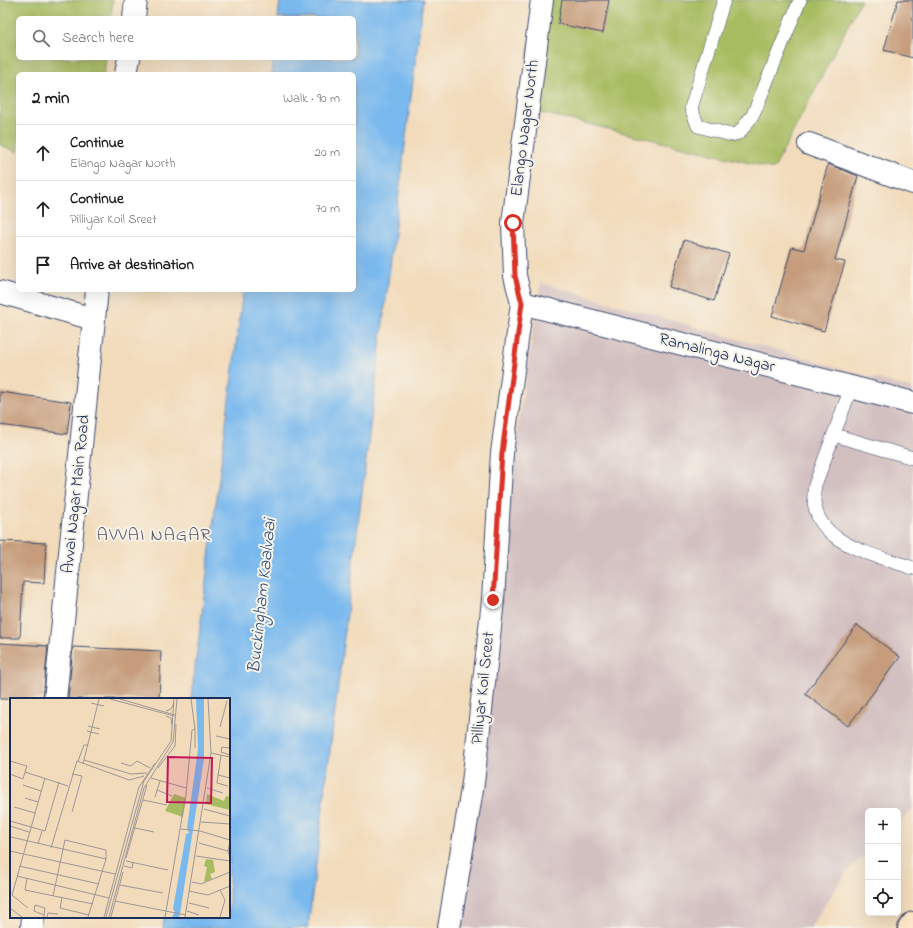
<!DOCTYPE html>
<html lang="en">
<head>
<meta charset="utf-8">
<style>
	:root { --surface:#fff; --page:#f6f6f6; --text:#202124; --muted:#757577; --line:#e0e0e0 }
	body { margin:0; font-family:"Indie Flower",sans-serif; background:var(--page); color:var(--text) }
	.controls { position:absolute; right:12px; bottom:12px; display:grid; overflow:hidden; border-radius:6px; box-shadow:0 4px 16px #0002 }
	.controls button { width:36px; height:36px; display:grid; place-items:center; padding:0; border:0; border-bottom:1px solid var(--line); background:var(--surface); color:var(--text); font:20px sans-serif }
	.stop { position:absolute; width:12px; height:12px; margin:-9px; border:3px solid #d93025; border-radius:50%; background:#fff }
	.stop.end { background:#d93025; border-color:#fff; box-shadow:0 1px 4px #0008 }
	.list { margin:0; padding:0; list-style:none }
	h2 { display:flex; justify-content:space-between; align-items:center; height:52px; margin:0; padding:0 16px; font-size:17px }
	h2 small { font-size:13px; font-weight:400; color:var(--muted) }
	.list li { display:grid; grid-template-columns:26px 1fr auto; gap:12px; align-items:center; box-sizing:border-box; height:56px; padding:0 16px; border-top:1px solid var(--line) }
	.list b { display:block; font-size:15px; white-space:nowrap }
	.list p { margin:0; font-size:13px; white-space:nowrap; color:var(--muted) }
	.list em { font-size:13px; font-style:normal; color:var(--muted) }
	.icon { flex:none; width:22px; height:22px; fill:none; stroke:currentColor; stroke-width:2; stroke-linecap:round; stroke-linejoin:round }
	.map { position:relative; flex:none; width:913px; height:928px; overflow:hidden }
	.search { position:absolute; background:var(--surface); box-shadow:0 4px 16px #0002; left:16px; top:16px; width:340px; height:44px; display:flex; align-items:center; gap:10px; box-sizing:border-box; padding:0 14px; border-radius:6px; color:var(--muted); font-size:15px }
	.panel { position:absolute; background:var(--surface); box-shadow:0 4px 16px #0002; left:16px; top:72px; width:340px; height:220px; border-radius:6px }
	.map>svg:first-child { display:block }
	.industrial { fill:#d2bfc0 }
	.green { fill:#a7bc61; stroke:#617660 }
	.water { fill:#7ab9ee; stroke:#4a74a6 }
	.building { fill:#c69c7c }
	.lines { fill:none; stroke-linecap:round; stroke-linejoin:round }
	.lane-casing { stroke:#3b496c; stroke-width:14 }
	.street-casing { stroke:#3b496c; stroke-width:24 }
	.secondary-casing { stroke:#3b496c; stroke-width:24 }
	.lane { stroke:#fff; stroke-width:13 }
	.street { stroke:#fff; stroke-width:22 }
	.secondary { stroke:#fde5c5; stroke-width:22 }
	.route { stroke:#d93025; stroke-width:5 }
	.labels { text-anchor:middle; dominant-baseline:central; stroke-width:4; stroke-linejoin:round; paint-order:stroke }
	.street-label { font-size:17px; fill:#1b2f5e; stroke:#f7f3e8 }
	.neighbourhood-label { font-size:18px; letter-spacing:1px; fill:#575568; stroke:#f7f3e8 }
	.water-label { font-size:18px; font-style:italic; fill:#335282; stroke:#f7f3e8 }
	.inset-road { fill:none; stroke:#9c9696; stroke-width:1 }
	.view { fill:#c2185b; fill-opacity:0.15; stroke:#c2185b; stroke-width:2 }
	.inset-edge { fill:none; stroke:#1b2f5e; stroke-width:2 }
</style>
</head>
<body>
<div class="map">
<svg width="913" height="928" viewBox="0 0 913 928">
	<rect width="100%" height="100%" fill="#f7f3e8"/>
	<filter id="ink" filterUnits="userSpaceOnUse"><feTurbulence type="fractalNoise" baseFrequency=".025" numOctaves="2"/><feDisplacementMap in="SourceGraphic" scale="8" xChannelSelector="R" yChannelSelector="G"/><feConvolveMatrix kernelMatrix="1 2 1 2 8 2 1 2 1" color-interpolation-filters="sRGB"/></filter>
	<filter id="wash" filterUnits="userSpaceOnUse"><feTurbulence type="fractalNoise" baseFrequency=".012" numOctaves="4" result="noise"/><feDisplacementMap in="SourceGraphic" scale="16" xChannelSelector="R" yChannelSelector="G"/><feGaussianBlur stdDeviation="0.9" result="paint"/><feColorMatrix in="noise" values="0 0 0 0 0 0 0 0 0 0 0 0 0 0 0 0 0 1.4 0 .05"/><feComposite in="paint" operator="in"/></filter>
	<g filter="url(#wash)">
		<rect width="100%" height="100%" fill="#f2dbbb"/>
		<!-- industrial -->
		<path class="industrial" d="M 541,283 L 913,389 L 913,809 L 898,824 L 898,811 L 868,811 L 868,852 L 846,873 L 810,928 L 454,928 L 513,457 Z"/>
		<!-- green -->
		<g class="green">
			<path d="M 0,0 L 113,0 L 111,18 L 18,18 L 18,58 L 106,58 L 104,74 L 18,74 L 18,152 L 0,145 Z"/>
			<path d="M 535,0 L 861,0 L 774,169 L 521,108 Z"/>
		</g>
		<!-- water -->
		<path class="water" d="M 280,0 L 423,0 L 308,928 L 163,928 L 164,917 L 229,917 L 229,699 L 191,699 L 243,290 L 354,290 L 354,74 L 271,74 L 273,58 L 354,58 L 354,18 L 278,18 Z"/>
		<g id="blocks">
			<!-- building -->
			<g class="building">
				<path d="M 562,0 L 609,0 L 603,33 L 558,24 Z"/>
				<path d="M 898,0 L 913,0 L 913,58 L 884,50 Z"/>
				<path d="M 828,164 L 858,176 L 835,260 L 845,262 L 824,331 L 772,316 L 792,247 L 804,250 Z"/>
				<path d="M 684,240 L 729,254 L 714,301 L 669,287 Z"/>
				<path d="M 0,392 L 71,402 L 67,434 L 0,425 Z"/>
				<path d="M 0,541 L 46,543 L 44,583 L 23,582 L 20,638 L 0,638 Z"/>
				<path d="M 857,625 L 900,657 L 848,726 L 805,694 Z"/>
				<path d="M 0,643 L 48,646 L 43,699 L 0,699 Z"/>
				<path d="M 73,647 L 161,651 L 159,699 L 68,699 Z"/>
			</g>
		</g>
	</g>
	<g filter="url(#ink)">
		<use href="#blocks" fill-opacity="0" stroke="#3b496c" stroke-width="1"/>
		<g class="lines">
			<!-- lane casing -->
			<g class="lane-casing">
				<g id="lane">
					<path d="M 724,0 L 691,108 L 698,126 L 731,135 L 739,133 L 753,115 L 800,0"/>
					<path d="M 851,388 L 815,485 C 804,542 872,554 913,568"/>
					<path d="M 834,435 L 913,458"/>
				</g>
			</g>
			<!-- street casing -->
			<g class="street-casing">
				<g id="street">
					<path d="M 134,18 L 136,0"/>
					<path d="M 126,74 L 129,58"/>
					<path d="M 809,144 L 913,183"/>
					<path d="M 0,292 L 93,319"/>
					<path d="M 522,303 L 913,403"/>
					<path d="M 55,699 L 97,290"/>
					<path d="M 32,928 L 33,917"/>
					<path d="M 449,928 L 473,783 L 493,600 L 502,453 L 522,303 L 515,276 L 513,223 L 542,0"/>
				</g>
			</g>
			<!-- secondary casing -->
			<g class="secondary-casing">
				<path id="secondary" d="M 909,928 L 913,923"/>
			</g>
			<!-- lane -->
			<use href="#lane" class="lane"/>
			<!-- street -->
			<use href="#street" class="street"/>
			<!-- secondary -->
			<use href="#secondary" class="secondary"/>
		</g>
	</g>
	<g class="lines" filter="url(#ink)">
		<!-- route -->
		<path class="route" d="M 493,600 L 502,453 L 522,303 L 515,276 L 513,223"/>
	</g>
	<g class="labels">
		<!-- street labels -->
		<g class="street-label">
			<text transform="translate(525 128) rotate(-83)">Elango Nagar North</text>
			<text transform="translate(717 353) rotate(14)">Ramalinga Nagar</text>
			<text transform="translate(76 494) rotate(-84)">Avvai Nagar Main Road</text>
			<text transform="translate(483 688) rotate(-84)">Pilliyar Koil Sreet</text>
		</g>
		<!-- neighbourhood labels -->
		<g class="neighbourhood-label">
			<text x="154" y="536">AVVAI NAGAR</text>
		</g>
		<!-- water labels -->
		<g class="water-label">
			<text transform="translate(263 596) rotate(-84)">Buckingham Kaalvaai</text>
		</g>
	</g>
	<!-- overview -->
	<g transform="translate(10 698)">
		<rect width="220" height="220" fill="#f2dbbb"/>
		<path d="M 164,96 L 176,100 L 173,119 L 155,113 ZM 197,96 L 214,103 L 216,98 L 220,99 L 220,112 L 196,106 ZM 196,161 L 203,162 L 205,174 L 200,176 L 202,181 L 194,184 L 197,169 L 194,168 Z" fill="#a7bc61"/>
		<path d="M 186,1 L 194,1 L 194,61 L 170,216 L 169,219 L 162,219 L 165,214 L 163,211 L 176,136 L 179,135 L 177,130 L 188,51 Z" fill="#7ab9ee"/>
		<path class="inset-road" d="M 100,1 L 164,18M 110,1 L 165,17M 81,5 L 94,8M 156,13 L 161,11 L 164,5M 156,18 L 161,20 L 162,27M 78,28 L 90,31M 210,29 L 217,3M 185,31 L 185,50M 77,33 L 89,36M 206,38 L 220,41M 220,50 L 212,49 L 211,54 L 220,57M 201,55 L 220,59M 211,57 L 207,85 L 218,88M 74,62 L 121,76 L 137,75M 0,63 L 17,68 L 15,74 L 58,88M 68,63 L 74,47 L 78,47M 111,65 L 121,68 L 127,63 L 140,70M 73,66 L 89,1M 148,70 L 165,48 L 166,26M 0,76 L 13,81 L 15,74M 62,76 L 72,78 L 62,114M 208,77 L 220,80M 141,80 L 176,90M 13,87 L 31,93M 197,90 L 213,95M 147,92 L 162,98M 145,99 L 150,83M 15,100 L 28,104M 133,102 L 157,107M 4,109 L 25,115M 194,111 L 220,118M 0,123 L 35,133 L 49,84M 191,124 L 220,126M 0,128 L 19,134M 125,130 L 144,134M 171,131 L 190,133 L 220,142M 1,139 L 96,161M 220,144 L 218,153 L 220,160M 189,145 L 218,153M 28,146 L 32,133M 41,150 L 67,63 L 119,82 L 134,78M 0,153 L 105,176M 186,158 L 220,163M 116,160 L 137,87M 116,163 L 158,172M 9,168 L 89,186M 114,168 L 122,170 L 123,164M 7,178 L 99,200M 17,180 L 15,192 L 83,206M 182,184 L 191,186 L 220,174M 110,187 L 153,195M 179,193 L 198,197 L 220,188M 43,198 L 55,142 L 96,152 L 96,161 L 78,219M 52,200 L 50,210 L 79,217M 105,203 L 176,217M 179,205 L 199,210M 0,210 L 12,219M 18,210 L 2,197 L 35,80M 177,213 L 189,217M 34,219 L 34,217 L 35,210 L 25,207 L 24,213 L 34,217M 37,219 L 38,215 L 48,216M 94,219 L 129,89 L 145,65M 96,219 L 134,83 L 161,43 L 164,1M 99,219 L 134,90 L 163,44 L 167,1M 101,219 L 113,174M 155,219 L 176,96 L 182,32 L 185,31 L 181,1M 175,219 L 201,55 L 198,1M 210,219 L 215,202 L 210,192"/>
		<path class="view" d="M 158,59 L 202,60 L 201,105 L 157,104 Z"/>
		<rect width="220" height="220" class="inset-edge"/>
	</g>
</svg>
<div class="controls">
<button>+</button>
<button>−</button>
<button><svg class="icon" aria-label="locate" viewBox="0 0 24 24"><circle cx="12" cy="12" r="6"/><path d="M12 2v4M12 18v4M2 12h4M18 12h4"/></svg></button>
</div>
<div class="stop" style="left:513px;top:223px"></div>
<div class="stop end" style="left:493px;top:600px"></div>
<div class="search"><svg class="icon" aria-label="search" viewBox="0 0 24 24"><circle cx="10" cy="10" r="6"/><path d="M15 15l6 6"/></svg>Search here</div>
<section class="panel">
<h2>2 min<small>Walk · 90 m</small></h2>
<ul class="list">
<li><svg class="icon" aria-label="ahead" viewBox="0 0 24 24"><path d="M12 20V5M6 11l6-6 6 6"/></svg><div><b>Continue</b><p>Elango Nagar North</p></div><em>20 m</em></li>
<li><svg class="icon" aria-label="ahead" viewBox="0 0 24 24"><path d="M12 20V5M6 11l6-6 6 6"/></svg><div><b>Continue</b><p>Pilliyar Koil Sreet</p></div><em>70 m</em></li>
<li><svg class="icon" aria-label="arrive" viewBox="0 0 24 24"><path d="M6 21V4h12l-3 4 3 4H6"/></svg><div><b>Arrive at destination</b></div></li>
</ul>
</section>
</div>
</body>
</html>
